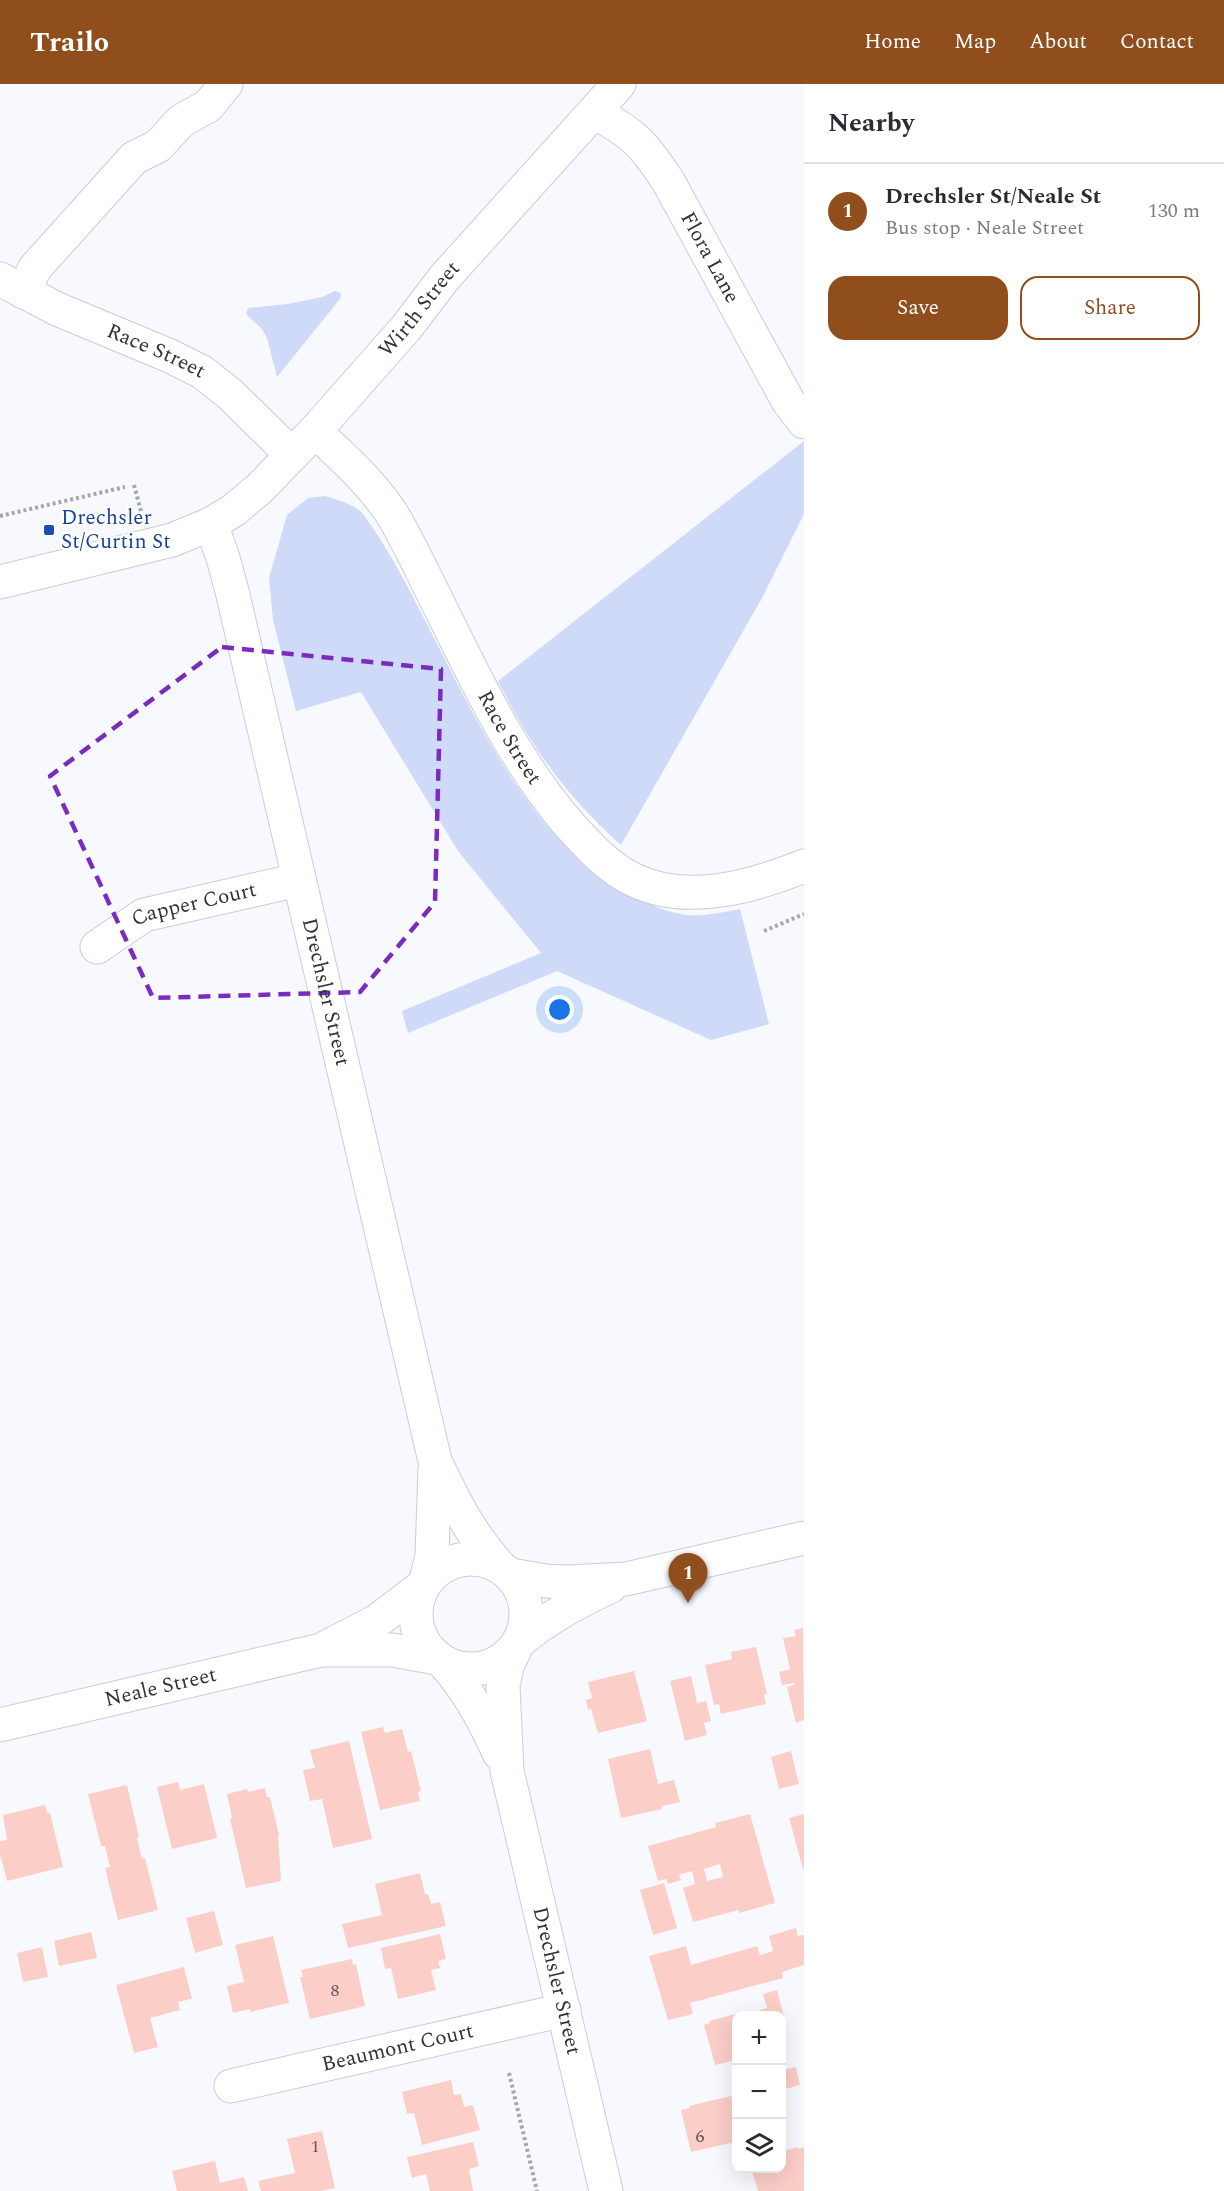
<!DOCTYPE html>
<html lang="en">
<head>
<meta charset="utf-8">
<style>
	:root { --surface:#fff; --page:#f2f2f3; --text:#2b2b33; --muted:#7c7c81; --line:#e1e1e2; --accent:#8f4e1b }
	body { margin:0; font-family:Spectral,serif; background:var(--page); color:var(--text) }
	.controls { position:absolute; right:18px; bottom:18px; display:grid; overflow:hidden; border-radius:12px; box-shadow:0 6px 24px #0002 }
	.controls button { width:54px; height:54px; display:grid; place-items:center; padding:0; border:0; border-bottom:2px solid var(--line); background:var(--surface); color:var(--text); font:30px sans-serif }
	.you { position:absolute; left:560px; top:926px; width:21px; height:21px; margin:-15px; border:4px solid #fff; border-radius:50%; background:#1a73e8; box-shadow:0 0 0 9px #1a73e833 }
	.badge { display:grid; place-items:center; width:39px; height:39px; border-radius:50%; background:var(--accent); color:#fff; font-size:20px; font-weight:700 }
	.pin { position:absolute; translate:-50% -50px; filter:drop-shadow(0 2px 3px #0008) }
	.pin::after { content:''; position:absolute; top:32px; width:21px; height:18px; background:inherit; clip-path:polygon(0 0,100% 0,50% 100%) }
	.list { margin:0; padding:0; list-style:none }
	h2 { display:flex; justify-content:space-between; align-items:center; height:78px; margin:0; padding:0 24px; font-size:26px }
	h2 small { font-size:20px; font-weight:400; color:var(--muted) }
	.list li { display:grid; grid-template-columns:39px 1fr auto; gap:18px; align-items:center; box-sizing:border-box; height:96px; padding:0 24px; border-top:2px solid var(--line) }
	.list b { display:block; font-size:22px; white-space:nowrap }
	.list p { margin:0; font-size:20px; white-space:nowrap; color:var(--muted) }
	.list em { font-size:20px; font-style:normal; color:var(--muted) }
	.actions { display:flex; gap:12px; padding:18px 24px }
	.actions a { flex:1; padding:14px 0; border:2px solid var(--accent); border-radius:18px; text-align:center; font-size:21px; color:var(--accent) }
	.actions .main { background:var(--accent); color:#fff }
	.icon { flex:none; width:33px; height:33px; fill:none; stroke:currentColor; stroke-width:2; stroke-linecap:round; stroke-linejoin:round }
	.map { position:relative; flex:none; width:804px; height:2107px; overflow:hidden }
	header { display:flex; align-items:center; gap:36px; box-sizing:border-box; height:84px; padding:0 30px; background:var(--accent); color:#fff }
	header strong { font-size:28px }
	nav { display:flex; gap:33px; margin-inline-start:auto; font-size:21px }
	main { display:flex }
	aside { flex:1; background:var(--surface) }
	.map>svg:first-child { display:block }
	.green { fill:#cfdaf9 }
	.building { fill:#fccec8; fill-rule:evenodd }
	.lines { fill:none; stroke-linecap:round; stroke-linejoin:round }
	.minor-casing { stroke:#cacdd5; stroke-width:35 }
	.path { stroke:#a5a7ab; stroke-width:4; stroke-dasharray:3 3; stroke-linecap:butt }
	.minor { stroke:#fff; stroke-width:33 }
	.marked { fill:none; stroke:#7b2cbf; stroke-width:4.5; stroke-dasharray:12 8; stroke-linejoin:round }
	.transit-dot { fill:#1a4fb4; stroke:#fff; stroke-width:2 }
	.labels { text-anchor:middle; dominant-baseline:central; stroke-width:4.5; stroke-linejoin:round; paint-order:stroke }
	.number-label { font-size:18px; fill:#64595a }
	.street-label { font-size:21px; fill:#313236; stroke:#fff }
	.transit-label { font-size:21px; fill:#164399; stroke:#fff; text-anchor:start }
</style>
</head>
<body>
<header>
<strong>Trailo</strong>
<nav><a>Home</a><a>Map</a><a>About</a><a>Contact</a></nav>
</header>
<main>
<div class="map">
<svg width="804" height="2107" viewBox="0 0 804 2107">
	<rect width="100%" height="100%" fill="#f7f9fe"/>
	<!-- green -->
	<g class="green">
		<path d="M 335,207 L 341,209 L 340,215 L 277,293 L 267,254 L 262,245 L 246,230 L 248,224 L 288,220 L 322,213 Z"/>
		<path d="M 804,357 L 804,430 L 762,514 L 621,761 C 567,713 530,662 498,597 Z"/>
		<path d="M 325,412 C 338,416 353,420 362,429 C 366,433 369,439 373,444 C 389,468 403,493 416,519 C 471,623 532,771 647,819 C 659,824 673,829 686,831 C 703,833 723,828 740,825 L 769,940 L 711,956 L 557,887 L 408,949 L 402,927 L 541,869 L 458,767 L 361,608 L 296,627 L 273,536 L 269,494 L 287,431 L 308,414 Z"/>
	</g>
	<!-- building -->
	<g class="building">
		<path d="M 803,1544 L 804,1636 L 796,1639 L 787,1603 L 794,1601 L 794,1599 L 782,1601 L 779,1588 L 790,1585 L 783,1554 L 796,1552 L 794,1546 Z"/>
		<path d="M 756,1563 L 767,1610 L 764,1611 L 766,1620 L 721,1630 L 719,1620 L 714,1621 L 705,1581 L 732,1575 L 731,1568 Z"/>
		<path d="M 634,1587 L 647,1637 L 598,1649 L 591,1625 L 588,1626 L 586,1616 L 592,1614 L 588,1598 Z"/>
		<path d="M 691,1592 L 697,1619 L 706,1617 L 711,1637 L 704,1639 L 707,1651 L 685,1657 L 670,1597 Z"/>
		<path d="M 383,1643 L 385,1649 L 402,1645 L 408,1668 L 411,1667 L 421,1707 L 418,1708 L 420,1717 L 380,1726 L 361,1648 Z"/>
		<path d="M 349,1657 L 372,1755 L 333,1764 L 322,1715 L 310,1717 L 303,1686 L 315,1684 L 310,1666 Z"/>
		<path d="M 650,1665 L 658,1700 L 674,1696 L 680,1718 L 662,1722 L 662,1725 L 621,1734 L 608,1675 Z"/>
		<path d="M 791,1667 L 799,1700 L 779,1705 L 771,1673 Z"/>
		<path d="M 178,1698 L 180,1706 L 204,1700 L 217,1754 L 172,1765 L 157,1703 Z"/>
		<path d="M 127,1701 L 139,1753 L 137,1754 L 142,1775 L 145,1774 L 158,1826 L 118,1836 L 105,1784 L 110,1783 L 105,1762 L 101,1762 L 88,1710 Z"/>
		<path d="M 265,1704 L 267,1713 L 270,1713 L 279,1751 L 278,1752 L 281,1797 L 246,1804 L 230,1735 L 232,1734 L 227,1710 L 247,1705 L 248,1708 Z"/>
		<path d="M 45,1721 L 47,1729 L 50,1729 L 63,1783 L 7,1797 L 0,1770 L 0,1757 L 7,1756 L 3,1731 Z"/>
		<path d="M 750,1730 L 775,1819 L 739,1829 L 739,1826 L 693,1838 L 683,1804 L 695,1800 L 692,1787 L 679,1791 L 681,1796 L 668,1800 L 666,1795 L 658,1797 L 648,1762 L 716,1743 L 715,1739 ZM 720,1780 L 723,1793 L 707,1797 L 704,1785 Z"/>
		<path d="M 804,1730 L 804,1785 L 803,1785 L 789,1734 Z"/>
		<path d="M 420,1789 L 425,1810 L 428,1810 L 431,1820 L 440,1818 L 446,1842 L 348,1864 L 342,1840 L 382,1831 L 375,1800 Z"/>
		<path d="M 664,1799 L 677,1844 L 653,1851 L 640,1806 Z"/>
		<path d="M 214,1827 L 223,1861 L 195,1869 L 186,1834 Z"/>
		<path d="M 796,1844 L 798,1852 L 804,1851 L 804,1881 L 782,1888 L 783,1894 L 690,1919 L 693,1930 L 668,1936 L 649,1872 L 686,1862 L 691,1881 L 757,1862 L 760,1871 L 773,1867 L 769,1852 Z"/>
		<path d="M 91,1848 L 97,1874 L 59,1882 L 54,1857 Z"/>
		<path d="M 440,1850 L 446,1875 L 438,1877 L 440,1884 L 431,1886 L 436,1906 L 398,1915 L 391,1884 L 385,1885 L 381,1864 Z"/>
		<path d="M 273,1852 L 289,1919 L 250,1928 L 250,1925 L 233,1929 L 227,1902 L 244,1898 L 235,1861 Z"/>
		<path d="M 42,1863 L 48,1893 L 23,1898 L 17,1869 Z"/>
		<path d="M 352,1875 L 353,1881 L 356,1880 L 365,1922 L 310,1935 L 300,1893 L 303,1893 L 301,1886 Z"/>
		<path d="M 184,1883 L 192,1915 L 178,1918 L 180,1926 L 150,1934 L 158,1963 L 134,1969 L 116,1901 Z"/>
		<path d="M 777,1906 L 787,1944 L 782,1945 L 782,1932 L 736,1932 L 736,1976 L 715,1981 L 704,1941 L 710,1939 L 709,1937 L 747,1927 L 747,1930 L 767,1924 L 763,1910 Z"/>
		<path d="M 796,1983 L 800,2001 L 782,2006 L 782,1986 Z"/>
		<path d="M 451,1996 L 454,2011 L 461,2010 L 464,2023 L 473,2021 L 480,2046 L 422,2061 L 414,2029 L 407,2030 L 402,2008 Z"/>
		<path d="M 731,2012 L 736,2032 L 735,2058 L 691,2068 L 681,2026 L 690,2024 L 689,2022 Z"/>
		<path d="M 322,2047 L 335,2104 L 321,2107 L 261,2107 L 258,2097 L 295,2089 L 287,2055 Z"/>
		<path d="M 473,2058 L 479,2082 L 469,2085 L 473,2107 L 430,2107 L 426,2090 L 412,2094 L 407,2073 Z"/>
		<path d="M 798,2063 L 799,2065 L 804,2063 L 804,2107 L 758,2107 L 751,2084 L 782,2084 L 782,2070 L 784,2069 L 784,2067 Z"/>
		<path d="M 215,2077 L 220,2099 L 244,2093 L 248,2107 L 177,2107 L 172,2087 Z"/>
	</g>
	<g class="lines">
		<!-- minor casing -->
		<g class="minor-casing">
			<g id="minor">
				<path id="s1" d="M 594,28 C 634,50 643,59 668,97 L 788,317 L 804,338"/>
				<path id="s2" d="M 0,195 L 57,225 L 170,272 L 202,288 L 230,310 L 292,371"/>
				<path d="M 23,208 L 35,184 L 134,74 L 158,62 L 181,37 L 208,22 L 226,0"/>
				<path id="s3" d="M 315,347 C 342,373 371,398 392,430 C 407,455 419,481 432,507 C 472,587 509,670 567,738 C 586,759 606,782 632,795 C 685,822 752,803 804,782"/>
				<path id="s4" d="M 211,440 L 223,474 L 232,507 L 435,1377 C 454,1417 469,1448 499,1482"/>
				<path id="s5" d="M 0,498 L 172,456 L 211,440 L 234,426 L 259,405 L 315,347 L 406,244 L 445,193 L 619,0"/>
				<path id="s6" d="M 97,863 L 144,831 L 298,796"/>
				<circle cx="471" cy="1530" r="55"/>
				<path d="M 511,1491 L 546,1497 L 568,1498 L 626,1495 L 804,1454"/>
				<path d="M 426,1497 L 432,1471 L 435,1385"/>
				<path d="M 519,1558 C 547,1534 577,1518 611,1502"/>
				<path id="s7" d="M 516,1563 L 507,1582 L 503,1602 L 507,1687 L 606,2107"/>
				<path d="M 325,1564 L 377,1537 L 423,1502"/>
				<path d="M 445,1580 C 469,1608 484,1636 499,1669"/>
				<path id="s8" d="M 0,1641 L 321,1566 L 392,1566 L 437,1574"/>
				<path id="s9" d="M 231,2002 L 564,1926"/>
			</g>
		</g>
		<!-- path -->
		<g class="path">
			<path d="M 134,401 L 142,431"/>
			<path d="M 0,432 L 125,403"/>
			<path d="M 764,847 L 804,830"/>
			<path d="M 509,1989 L 537,2107"/>
		</g>
		<!-- minor -->
		<use href="#minor" class="minor"/>
	</g>
	<!-- marked area -->
	<path class="marked" d="M 222,563 L 441,585 L 435,818 L 360,908 L 153,914 L 50,692 Z"/>
	<!-- markers -->
	<rect class="transit-dot" x="43" y="440" width="12" height="12" rx="3"/>
	<g class="labels">
		<!-- number labels -->
		<g class="number-label">
			<text x="335" y="1906">8</text>
			<text x="700" y="2052">6</text>
			<text x="315" y="2062">1</text>
		</g>
		<!-- street labels -->
		<g class="street-label">
			<text stroke="none"><textPath href="#s1" startOffset="190">Flora Lane</textPath></text>
			<text stroke="none"><textPath href="#s5" startOffset="520">Wirth Street</textPath></text>
			<text stroke="none"><textPath href="#s2" startOffset="172">Race Street</textPath></text>
			<text stroke="none"><textPath href="#s3" startOffset="366">Race Street</textPath></text>
			<text stroke="none"><textPath href="#s6" startOffset="108">Capper Court</textPath></text>
			<text stroke="none"><textPath href="#s4" startOffset="482">Drechsler Street</textPath></text>
			<text stroke="none"><textPath href="#s8" startOffset="165">Neale Street</textPath></text>
			<text stroke="none"><textPath href="#s7" startOffset="342">Drechsler Street</textPath></text>
			<text stroke="none"><textPath href="#s9" startOffset="171">Beaumont Court</textPath></text>
		</g>
		<!-- transit labels -->
		<g class="transit-label">
			<text x="61" y="434">Drechsler<tspan x="61" dy="24">St/Curtin St</tspan></text>
		</g>
	</g>
</svg>
<div class="controls">
<button>+</button>
<button>−</button>
<button><svg class="icon" aria-label="layers" viewBox="0 0 24 24"><path d="M12 4l9 5-9 5-9-5zM3 14l9 5 9-5"/></svg></button>
</div>
<div class="you"></div>
<div class="pin badge" style="left:688px;top:1519px">1</div>
</div>
<aside>
<h2>Nearby<small></small></h2>
<ul class="list">
<li><span class="badge">1</span><div><b>Drechsler St/Neale St</b><p>Bus stop · Neale Street</p></div><em>130 m</em></li>
</ul>
<div class="actions"><a class="main">Save</a><a>Share</a></div>
</aside>
</main>
</body>
</html>
